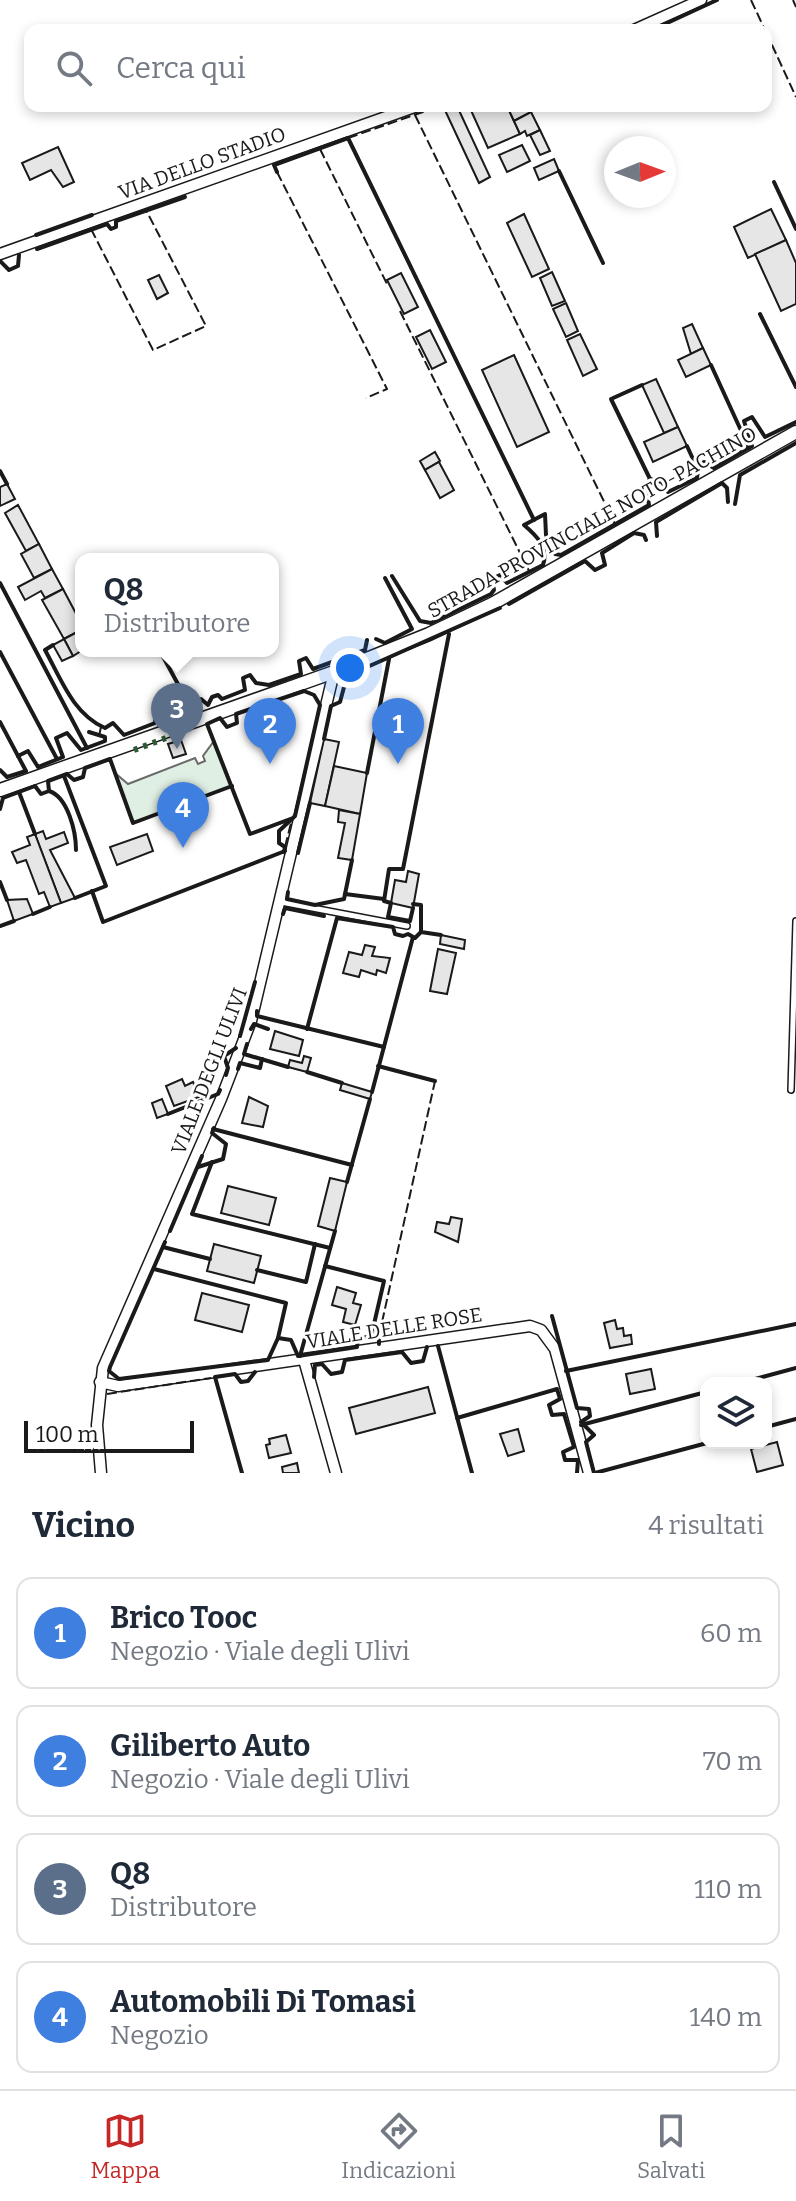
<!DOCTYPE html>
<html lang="it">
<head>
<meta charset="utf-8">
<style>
	:root { --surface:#fff; --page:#f2f2f3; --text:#1f2937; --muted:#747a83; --line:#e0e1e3; --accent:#c62828 }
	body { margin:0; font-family:Bitter,serif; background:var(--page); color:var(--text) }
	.controls { position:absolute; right:24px; bottom:24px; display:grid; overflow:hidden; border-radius:16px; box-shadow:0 4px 12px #0003 }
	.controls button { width:72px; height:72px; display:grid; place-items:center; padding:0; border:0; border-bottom:2px solid var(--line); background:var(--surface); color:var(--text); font:40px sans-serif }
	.compass { position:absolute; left:604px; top:136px; width:72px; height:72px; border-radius:50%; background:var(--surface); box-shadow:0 4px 12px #0003; rotate:89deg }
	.scale { position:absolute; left:24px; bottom:20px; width:170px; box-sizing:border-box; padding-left:8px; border:4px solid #1a1a1a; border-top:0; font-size:22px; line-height:28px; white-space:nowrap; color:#1a1a1a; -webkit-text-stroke:6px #fff; paint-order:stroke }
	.you { position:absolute; left:350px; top:668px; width:28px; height:28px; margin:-20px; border:6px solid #fff; border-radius:50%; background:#1a73e8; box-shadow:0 0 0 12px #1a73e833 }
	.badge { display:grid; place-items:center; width:52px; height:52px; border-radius:50%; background:var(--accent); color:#fff; font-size:26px; font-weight:700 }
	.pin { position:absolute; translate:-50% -66px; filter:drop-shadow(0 2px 4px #0008) }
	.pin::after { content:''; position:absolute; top:42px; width:28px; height:24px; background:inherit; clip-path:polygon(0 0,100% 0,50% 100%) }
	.popup { position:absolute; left:75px; top:553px; width:204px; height:104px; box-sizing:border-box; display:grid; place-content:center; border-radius:16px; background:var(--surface); filter:drop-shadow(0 2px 6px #0005); font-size:26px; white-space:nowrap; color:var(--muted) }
	.popup b { font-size:30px; color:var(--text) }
	.popup::after { content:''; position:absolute; left:50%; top:100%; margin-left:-16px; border:16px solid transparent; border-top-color:var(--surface) }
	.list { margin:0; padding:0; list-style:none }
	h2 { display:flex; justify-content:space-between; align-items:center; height:104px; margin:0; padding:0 32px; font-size:34px }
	h2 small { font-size:26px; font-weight:400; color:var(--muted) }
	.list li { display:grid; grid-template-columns:52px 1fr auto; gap:24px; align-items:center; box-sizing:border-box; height:112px; margin:0 16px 16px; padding:0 16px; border:2px solid var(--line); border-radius:16px }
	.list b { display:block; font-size:30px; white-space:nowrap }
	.list p { margin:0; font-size:26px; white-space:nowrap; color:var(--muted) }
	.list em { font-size:26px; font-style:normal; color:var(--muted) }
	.icon { flex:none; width:44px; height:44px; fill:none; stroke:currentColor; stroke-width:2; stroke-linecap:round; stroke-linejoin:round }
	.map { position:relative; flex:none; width:796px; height:1473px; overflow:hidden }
	.search { position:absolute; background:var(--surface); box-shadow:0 4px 12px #0003; left:24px; right:24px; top:24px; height:88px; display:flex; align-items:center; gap:20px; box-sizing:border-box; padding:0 28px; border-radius:16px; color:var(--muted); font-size:30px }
	.sheet { height:616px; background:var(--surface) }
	nav { display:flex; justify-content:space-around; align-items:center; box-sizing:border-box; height:112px; border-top:2px solid var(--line); background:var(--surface); font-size:22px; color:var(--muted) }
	nav a { display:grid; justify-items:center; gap:4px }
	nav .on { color:var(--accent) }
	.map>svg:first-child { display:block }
	.green { fill:#e0efe3; stroke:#6a6a6a; stroke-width:2 }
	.building { fill:#e6e6e6; stroke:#1a1a1a; stroke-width:2 }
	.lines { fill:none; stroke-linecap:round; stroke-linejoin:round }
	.service-casing { stroke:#1a1a1a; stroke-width:8 }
	.minor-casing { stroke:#1a1a1a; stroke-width:13 }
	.tertiary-casing { stroke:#1a1a1a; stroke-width:15 }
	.service { stroke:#fff; stroke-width:5 }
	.minor { stroke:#fff; stroke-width:10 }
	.tertiary { stroke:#fff; stroke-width:12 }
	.hedge { stroke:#2b5a34; stroke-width:6; stroke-dasharray:4 6; stroke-linecap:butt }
	.fence { stroke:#1a1a1a; stroke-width:2; stroke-dasharray:10 4; stroke-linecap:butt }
	.wall { stroke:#1a1a1a; stroke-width:4 }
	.labels { text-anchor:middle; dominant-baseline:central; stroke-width:6; stroke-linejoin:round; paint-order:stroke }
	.street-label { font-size:20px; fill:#1a1a1a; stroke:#fff }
</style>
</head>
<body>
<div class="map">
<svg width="796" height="1473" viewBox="0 0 796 1473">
	<rect width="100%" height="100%" fill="#fff"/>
	<!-- green -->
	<path class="green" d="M 214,741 L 232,786 L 133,823 L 115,773 L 128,784 L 195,758 L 198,764 L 205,761 L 203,756 Z"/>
	<!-- building -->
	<g class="building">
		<path d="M 443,106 L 457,106 L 490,177 L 479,183 Z"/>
		<path d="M 469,106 L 507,106 L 520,134 L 488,148 Z"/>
		<path d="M 507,106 L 528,106 L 531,112 L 514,121 Z"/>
		<path d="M 531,112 L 540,130 L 527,136 L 525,131 L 520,134 L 514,121 Z"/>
		<path d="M 540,130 L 550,151 L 540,155 L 530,135 Z"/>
		<path d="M 522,145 L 530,161 L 507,172 L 499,155 Z"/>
		<path d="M 58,147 L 74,182 L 63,187 L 51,170 L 30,180 L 22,163 Z"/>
		<path d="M 554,159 L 559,171 L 539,180 L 534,168 Z"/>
		<path d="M 771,209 L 786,240 L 748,258 L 734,227 Z"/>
		<path d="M 524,214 L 549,269 L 532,277 L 507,223 Z"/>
		<path d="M 786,240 L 796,263 L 796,304 L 781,311 L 755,254 Z"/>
		<path d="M 552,272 L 565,301 L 552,306 L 540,278 Z"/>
		<path d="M 401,273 L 418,307 L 404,314 L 387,280 Z"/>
		<path d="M 159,275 L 168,293 L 157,299 L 148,280 Z"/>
		<path d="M 566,303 L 578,331 L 566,337 L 553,309 Z"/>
		<path d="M 692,324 L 703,348 L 691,354 L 683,328 Z"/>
		<path d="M 430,330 L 446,362 L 432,369 L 416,337 Z"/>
		<path d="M 580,334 L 597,369 L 583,376 L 567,340 Z"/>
		<path d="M 703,348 L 711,365 L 686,377 L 678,360 Z"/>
		<path d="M 514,355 L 549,432 L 517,447 L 482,370 Z"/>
		<path d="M 656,379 L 678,427 L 664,433 L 642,385 Z"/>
		<path d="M 678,427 L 687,446 L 653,462 L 644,442 Z"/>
		<path d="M 435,452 L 440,461 L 425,470 L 420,461 Z"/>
		<path d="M 439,462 L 454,490 L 440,498 L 425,470 Z"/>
		<path d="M 7,484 L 15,499 L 0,506 L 0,487 Z"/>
		<path d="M 18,505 L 39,544 L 26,551 L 5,513 Z"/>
		<path d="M 39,544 L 52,569 L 34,578 L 21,554 Z"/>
		<path d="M 52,569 L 63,589 L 45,598 L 41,591 L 25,600 L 18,587 Z"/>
		<path d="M 63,589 L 81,623 L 81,630 L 64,639 L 42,600 Z"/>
		<path d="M 81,630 L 81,651 L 73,656 L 64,639 Z"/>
		<path d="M 64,639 L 73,656 L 62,661 L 53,645 Z"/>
		<path d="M 324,739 L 339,742 L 325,806 L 310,803 Z"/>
		<path d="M 181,740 L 186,754 L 173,758 L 168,744 Z"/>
		<path d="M 334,766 L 367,773 L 360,814 L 325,806 Z"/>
		<path d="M 339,810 L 360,814 L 352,860 L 338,858 L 345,823 L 338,822 Z"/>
		<path d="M 43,831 L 46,839 L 64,832 L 68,843 L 50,850 L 75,898 L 61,903 L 35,834 Z"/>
		<path d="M 35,834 L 61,903 L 50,907 L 44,892 L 39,894 L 26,860 L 17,863 L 12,852 L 30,845 L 27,837 Z"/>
		<path d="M 147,834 L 153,851 L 117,865 L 110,847 Z"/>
		<path d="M 408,871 L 419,874 L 413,908 L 391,903 L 395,880 L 406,882 Z"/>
		<path d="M 27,899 L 33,914 L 14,921 L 7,900 Z"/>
		<path d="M 441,935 L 465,940 L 464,949 L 440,944 Z"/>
		<path d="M 365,945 L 375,947 L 372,956 L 390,958 L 386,973 L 377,970 L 376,975 L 361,970 L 359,977 L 343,973 L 349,952 L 362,955 Z"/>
		<path d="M 438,949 L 456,953 L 447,994 L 430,991 Z"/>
		<path d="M 275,1031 L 303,1040 L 299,1056 L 270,1049 Z"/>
		<path d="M 304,1056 L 311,1058 L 307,1072 L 288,1067 L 290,1060 L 302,1063 Z"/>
		<path d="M 182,1079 L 185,1086 L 193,1082 L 199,1097 L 174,1106 L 166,1086 Z"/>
		<path d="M 342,1083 L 372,1092 L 370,1099 L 340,1090 Z"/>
		<path d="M 249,1097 L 268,1106 L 263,1127 L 242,1123 Z"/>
		<path d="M 162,1099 L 168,1114 L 157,1118 L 152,1103 Z"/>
		<path d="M 330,1178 L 347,1182 L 335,1231 L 318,1226 Z"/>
		<path d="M 228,1186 L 276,1198 L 269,1225 L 221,1213 Z"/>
		<path d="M 451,1217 L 462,1219 L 458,1242 L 435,1232 L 437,1222 L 449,1224 Z"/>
		<path d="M 214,1244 L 261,1256 L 254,1283 L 207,1271 Z"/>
		<path d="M 337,1287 L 356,1293 L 353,1303 L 361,1305 L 355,1325 L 343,1322 L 346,1309 L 332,1305 Z"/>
		<path d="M 202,1293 L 249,1305 L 242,1332 L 195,1320 Z"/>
		<path d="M 615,1320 L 617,1329 L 623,1328 L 624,1336 L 631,1335 L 632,1344 L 610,1348 L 604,1323 Z"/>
		<path d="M 651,1369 L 655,1389 L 630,1394 L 626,1374 Z"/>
		<path d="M 428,1387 L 435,1413 L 356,1434 L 349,1408 Z"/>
		<path d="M 518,1429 L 524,1451 L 508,1456 L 500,1434 Z"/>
		<path d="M 286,1435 L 291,1453 L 269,1458 L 266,1445 L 270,1444 L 269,1439 Z"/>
		<path d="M 777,1442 L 783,1465 L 757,1472 L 751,1449 Z"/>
		<path d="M 297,1463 L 299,1473 L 283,1473 L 282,1467 Z"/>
	</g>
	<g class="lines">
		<!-- service casing -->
		<g class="service-casing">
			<g id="service">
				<path d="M 281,902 L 407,926"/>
				<path d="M 791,1090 L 796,921"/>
			</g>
		</g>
		<!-- minor casing -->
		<g class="minor-casing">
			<g id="minor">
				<path d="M 634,30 L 701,0"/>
				<path d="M 0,254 L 417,106"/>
				<path d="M 304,1360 L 336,1473"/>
				<path d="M 100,1382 L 118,1386 L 530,1326 L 541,1330 L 555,1349 L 589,1473"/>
				<path d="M 101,1473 L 97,1425 L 103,1368 L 221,1099 L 251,1021 L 334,672"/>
			</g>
		</g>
		<!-- tertiary casing -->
		<g class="tertiary-casing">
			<path id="tertiary" d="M 0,790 L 334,672 L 429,634 L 492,604 L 796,432"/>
		</g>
		<!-- service -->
		<use href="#service" class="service"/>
		<!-- minor -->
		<use href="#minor" class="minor"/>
		<!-- tertiary -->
		<use href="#tertiary" class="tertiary"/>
		<!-- hedge -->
		<path class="hedge" d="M 134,750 L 182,732"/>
		<!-- fence -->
		<g class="fence">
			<path d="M 751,0 L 765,30"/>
			<path d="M 793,0 L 796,7"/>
			<path d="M 766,32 L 796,97"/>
			<path d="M 415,115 L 615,524"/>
			<path d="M 348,138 L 440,106"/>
			<path d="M 320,149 L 388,286"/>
			<path d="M 277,172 L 387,389 L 366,398"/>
			<path d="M 91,229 L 153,350 L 206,326 L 146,210"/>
			<path d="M 400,311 L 530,573"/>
			<path d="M 99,736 L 101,727"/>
			<path d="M 285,847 L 291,823"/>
			<path d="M 379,1336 L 435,1081"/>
			<path d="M 107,1394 L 211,1378"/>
		</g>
		<!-- wall -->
		<g class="wall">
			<path d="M 652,30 L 717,0"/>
			<path d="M 559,171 L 603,263"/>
			<path d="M 277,172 L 274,165 L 348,138 L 534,520"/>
			<path d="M 774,182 L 796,229"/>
			<path d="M 36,235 L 92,215"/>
			<path d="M 37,249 L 107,224 L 111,229 L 116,227 L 116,221 L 185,197"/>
			<path d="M 0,261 L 9,270 L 18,266 L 19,255"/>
			<path d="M 760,314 L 796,387"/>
			<path d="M 711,365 L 749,448"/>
			<path d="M 642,385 L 611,399 L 650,479 L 662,482 L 668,492 L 697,478 L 698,470 L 687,446"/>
			<path d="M 696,466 L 704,462 L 714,468 L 752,446 L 744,421 L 752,417 L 765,437 L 796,422"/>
			<path d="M 0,471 L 7,484"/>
			<path d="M 735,504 L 740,475 L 796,443"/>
			<path d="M 657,536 L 656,522 L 722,483 L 727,488 L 728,502"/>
			<path d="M 392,576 L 420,621 L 431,623 L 491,594 L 494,590 L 492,579 L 500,575 L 507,583 L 543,565 C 549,548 537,536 524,525 L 545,514 L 546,535 L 555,554 L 561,555 L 649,505 L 646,487 L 650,479"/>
			<path d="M 0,583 L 87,748"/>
			<path d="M 509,604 L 585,561 L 595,570 L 605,565 L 602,553 L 634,533 L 644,535 L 646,540"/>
			<path d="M 376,639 L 385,643 L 412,629 L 385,578"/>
			<path d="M 53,645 L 45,650 C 61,679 73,714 105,728 L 113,723 L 124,735 L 155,723 L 156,714 L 162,711 L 173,716 L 192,710 L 194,702 L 201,699 L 208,705 L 212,697 L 218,695 L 222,699 L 245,690 L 243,678 L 250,675 L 256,683 L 269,685 L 301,674 L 299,661 L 306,658 L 313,669 L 365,650 L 367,640"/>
			<path d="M 160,651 L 192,710"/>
			<path d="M 0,652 L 57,759"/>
			<path d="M 0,722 L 26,771 L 7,777 L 0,770"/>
			<path d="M 324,739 L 331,706 L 340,702 L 347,676 L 500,608"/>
			<path d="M 18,756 L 28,751 L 38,767 L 63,757 L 56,738 L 67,733 L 81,750 L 105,741 L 105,737 L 89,732"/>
			<path d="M 367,773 L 389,659"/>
			<path d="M 64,776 L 106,886 L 75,898"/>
			<path d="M 49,791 C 68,797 76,832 76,850"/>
			<path d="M 19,792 L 35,834"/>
			<path d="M 0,809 L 3,798 L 35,786 L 41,794 L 49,791 L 48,781 L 67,774 L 74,780 L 83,777 L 85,768 L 110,759 L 133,823 L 232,786"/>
			<path d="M 284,852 L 285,847 L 279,843 L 279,831 L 295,816 L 320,705 L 314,695 L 304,691 L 236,714 L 237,723 L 227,727 L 220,718 L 207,724 L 250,834 L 293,818"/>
			<path d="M 298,853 L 310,803"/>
			<path d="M 0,882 L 7,900"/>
			<path d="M 92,891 L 103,922 L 285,851"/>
			<path d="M 288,892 L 287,899 L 315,905 L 344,899 L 352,860"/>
			<path d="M 345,894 L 384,899"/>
			<path d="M 413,904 L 421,905 L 421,932 L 441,935"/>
			<path d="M 413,908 L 410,921 L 388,917 L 391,903 L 384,901 L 389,869 L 403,869 L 449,634"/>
			<path d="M 33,914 L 50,907"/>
			<path d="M 283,914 L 285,908 L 324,916"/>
			<path d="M 0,926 L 14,921"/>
			<path d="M 257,1011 L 257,1016 L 384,1047"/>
			<path d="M 251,1029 L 254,1024 L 268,1029"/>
			<path d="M 307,1029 L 337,918 L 393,927 L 395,934 L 403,936 L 408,934 L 415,938 L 421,932"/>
			<path d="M 240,1036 L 255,982"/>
			<path d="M 247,1044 L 244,1054 L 288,1067"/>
			<path d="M 378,1066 L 435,1081"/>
			<path d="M 238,1069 L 240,1063 L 260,1068 L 262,1059"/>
			<path d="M 307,1072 L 342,1083"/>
			<path d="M 226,1075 L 228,1068 L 224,1056 L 236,1048"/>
			<path d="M 372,1092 L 413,937"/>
			<path d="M 168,1114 L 218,1094 L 220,1090"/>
			<path d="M 213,1129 L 352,1165"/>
			<path d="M 212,1162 L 192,1214 L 330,1248"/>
			<path d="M 198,1167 L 223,1159 L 226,1144 L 212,1133 L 214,1128"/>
			<path d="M 347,1182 L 370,1099"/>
			<path d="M 170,1231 L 202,1156"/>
			<path d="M 165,1242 L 110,1367 L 109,1371 L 119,1379 L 268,1360 L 278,1338 L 291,1340 L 298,1356 L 357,1347 L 358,1338 L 379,1336 L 379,1344"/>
			<path d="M 163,1247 L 210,1259"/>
			<path d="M 325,1266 L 384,1281 L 371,1337"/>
			<path d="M 154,1269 L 286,1303 L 278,1338"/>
			<path d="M 257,1270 L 306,1282 L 315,1244"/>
			<path d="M 552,1316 L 577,1408 L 589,1409 L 590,1416 L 581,1422 L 594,1435 L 586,1442 L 594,1473"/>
			<path d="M 438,1346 L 472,1473"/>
			<path d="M 300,1356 L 335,1231"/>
			<path d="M 566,1371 L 796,1324"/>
			<path d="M 314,1377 L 315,1365 L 322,1364 L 331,1374 L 342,1372 L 345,1360 L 402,1352 L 411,1363 L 423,1361 L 427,1347"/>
			<path d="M 740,1383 L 796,1368"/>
			<path d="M 457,1418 L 557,1389 L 560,1399 L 549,1405 L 552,1415 L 564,1414 L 574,1447 L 563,1452 L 565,1460 L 578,1460 L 577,1473"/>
			<path d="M 581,1425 L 706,1392"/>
			<path d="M 766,1427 L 796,1419"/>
			<path d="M 242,1473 L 215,1377 L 235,1374 L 241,1382 L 248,1381 L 255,1372"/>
			<path d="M 595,1473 L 707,1443"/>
		</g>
	</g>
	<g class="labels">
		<!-- street labels -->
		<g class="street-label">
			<text transform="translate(202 163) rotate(-20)">VIA DELLO STADIO</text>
			<text transform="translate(592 522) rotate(-29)">STRADA PROVINCIALE NOTO-PACHINO</text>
			<text transform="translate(209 1071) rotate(-69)">VIALE DEGLI ULIVI</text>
			<text transform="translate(394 1328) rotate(-9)">VIALE DELLE ROSE</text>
		</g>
	</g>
</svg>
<div class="controls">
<button><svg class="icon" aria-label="layers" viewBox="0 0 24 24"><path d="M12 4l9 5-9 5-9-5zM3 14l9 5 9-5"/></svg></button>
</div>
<svg class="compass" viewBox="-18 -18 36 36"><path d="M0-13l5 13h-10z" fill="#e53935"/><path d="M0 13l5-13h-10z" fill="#747a83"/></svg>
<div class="scale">100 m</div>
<div class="you"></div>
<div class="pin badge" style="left:398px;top:764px;background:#3f7fe0">1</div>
<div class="pin badge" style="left:270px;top:764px;background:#3f7fe0">2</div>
<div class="pin badge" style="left:177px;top:749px;background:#5c6f8a">3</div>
<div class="popup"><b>Q8</b>Distributore</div>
<div class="pin badge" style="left:183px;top:848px;background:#3f7fe0">4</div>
<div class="search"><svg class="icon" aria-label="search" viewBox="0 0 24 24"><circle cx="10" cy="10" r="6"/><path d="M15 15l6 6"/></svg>Cerca qui</div>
</div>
<section class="sheet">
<h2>Vicino<small>4 risultati</small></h2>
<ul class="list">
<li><span class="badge" style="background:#3f7fe0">1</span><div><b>Brico Tooc</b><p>Negozio · Viale degli Ulivi</p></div><em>60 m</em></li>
<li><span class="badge" style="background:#3f7fe0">2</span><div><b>Giliberto Auto</b><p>Negozio · Viale degli Ulivi</p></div><em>70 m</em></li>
<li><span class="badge" style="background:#5c6f8a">3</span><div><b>Q8</b><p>Distributore</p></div><em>110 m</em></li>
<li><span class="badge" style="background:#3f7fe0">4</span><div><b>Automobili Di Tomasi</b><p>Negozio</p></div><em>140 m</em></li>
</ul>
</section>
<nav>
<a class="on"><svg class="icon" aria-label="map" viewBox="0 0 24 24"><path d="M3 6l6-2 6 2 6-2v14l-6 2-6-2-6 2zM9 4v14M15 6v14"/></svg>Mappa</a>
<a><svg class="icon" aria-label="directions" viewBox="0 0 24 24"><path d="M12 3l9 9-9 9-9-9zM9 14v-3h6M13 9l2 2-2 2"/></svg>Indicazioni</a>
<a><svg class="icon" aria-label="saved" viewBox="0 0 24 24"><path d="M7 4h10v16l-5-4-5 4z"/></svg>Salvati</a>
</nav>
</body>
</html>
